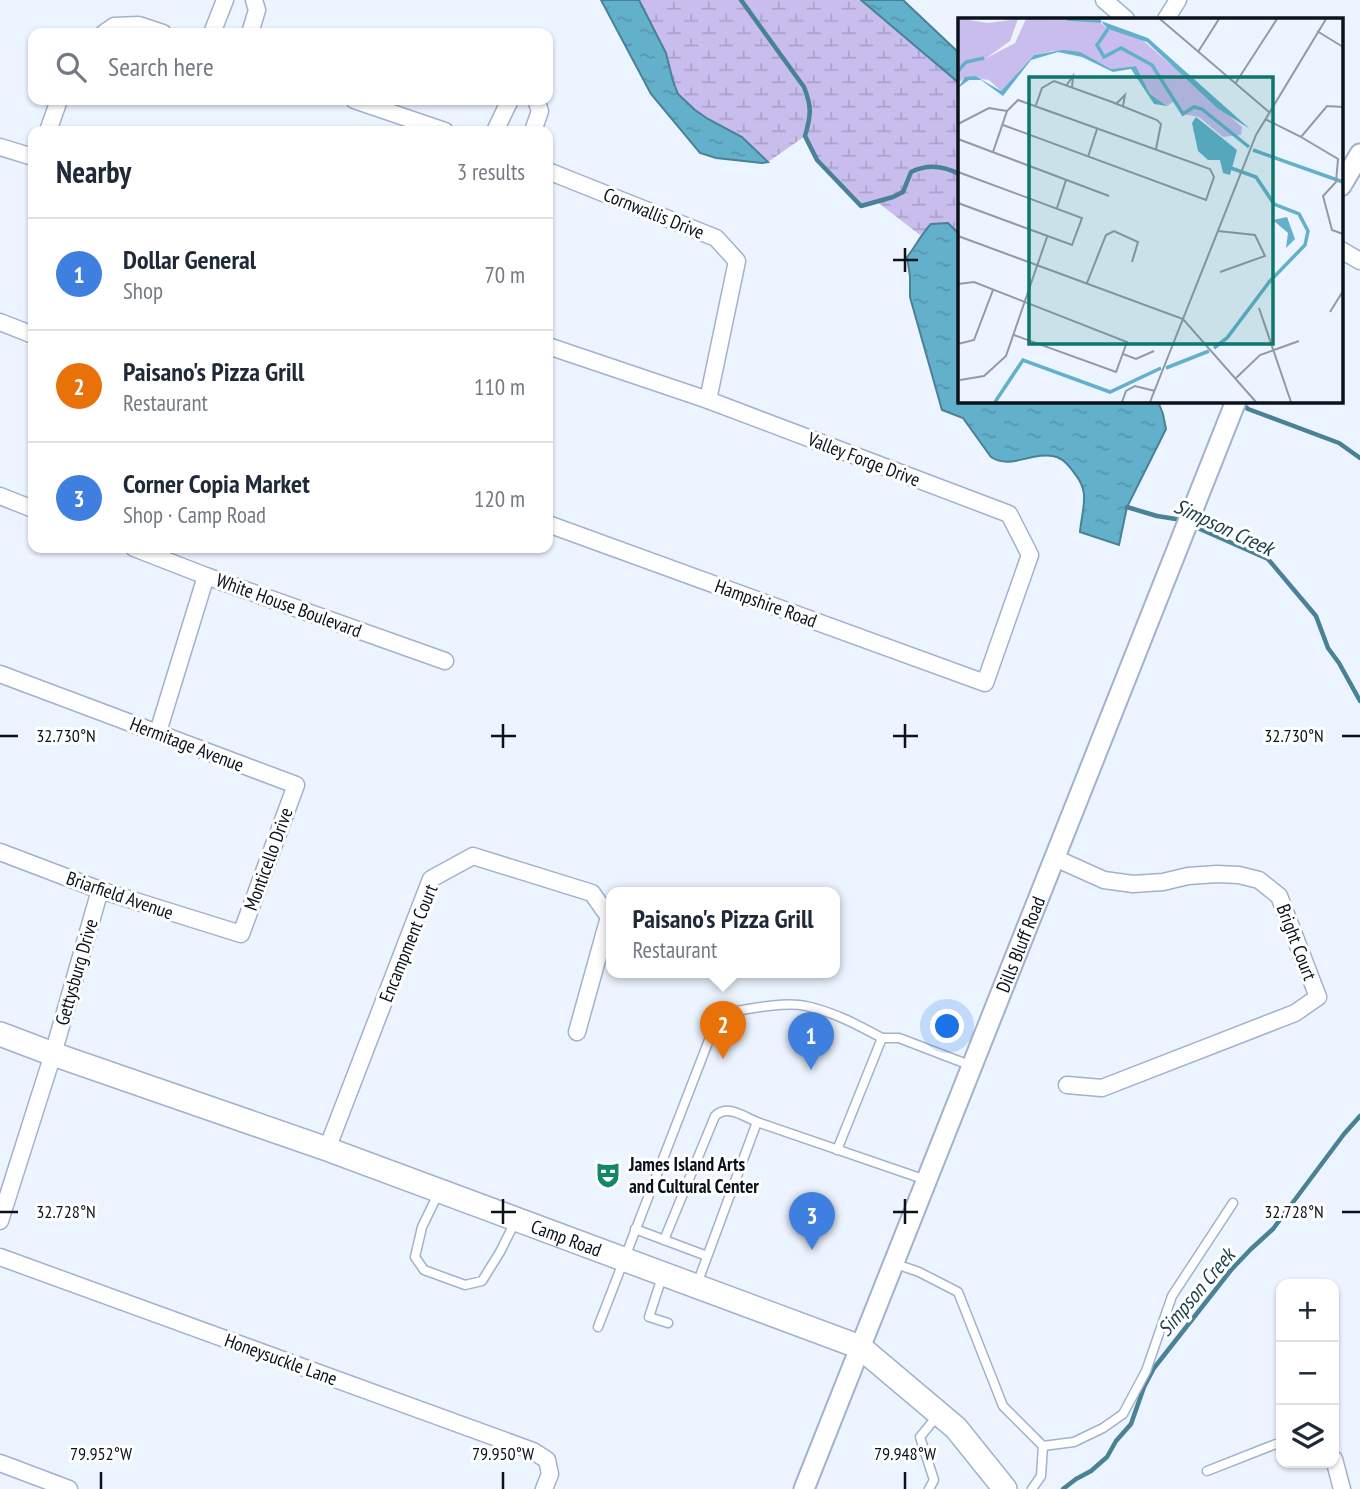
<!DOCTYPE html>
<html lang="en">
<head>
<meta charset="utf-8">
<style>
	:root { --surface:#fff; --page:#f2f2f3; --text:#1f2937; --muted:#747a83; --line:#e0e1e3; --accent:#d93025 }
	body { margin:0; font-family:"PT Sans Narrow",sans-serif; background:var(--page); color:var(--text) }
	.controls { position:absolute; right:21px; bottom:21px; display:grid; overflow:hidden; border-radius:14px; box-shadow:0 2px 5px #0004 }
	.controls button { width:63px; height:63px; display:grid; place-items:center; padding:0; border:0; border-bottom:2px solid var(--line); background:var(--surface); color:var(--text); font:35px sans-serif }
	.you { position:absolute; left:948px; top:1027px; width:24px; height:24px; margin:-18px; border:5px solid #fff; border-radius:50%; background:#1a73e8; box-shadow:0 0 0 10px #1a73e833 }
	.badge { display:grid; place-items:center; width:46px; height:46px; border-radius:50%; background:var(--accent); color:#fff; font-size:23px; font-weight:700 }
	.pin { position:absolute; translate:-50% -58px; filter:drop-shadow(0 2px 4px #0008) }
	.pin::after { content:''; position:absolute; top:37px; width:24px; height:21px; background:inherit; clip-path:polygon(0 0,100% 0,50% 100%) }
	.popup { position:absolute; left:606px; top:887px; width:234px; height:91px; box-sizing:border-box; display:grid; place-content:center; border-radius:14px; background:var(--surface); filter:drop-shadow(0 2px 5px #0005); font-size:23px; white-space:nowrap; color:var(--muted) }
	.popup b { font-size:26px; color:var(--text) }
	.popup::after { content:''; position:absolute; left:50%; top:100%; margin-left:-14px; border:14px solid transparent; border-top-color:var(--surface) }
	.list { margin:0; padding:0; list-style:none }
	h2 { display:flex; justify-content:space-between; align-items:center; height:91px; margin:0; padding:0 28px; font-size:30px }
	h2 small { font-size:23px; font-weight:400; color:var(--muted) }
	.list li { display:grid; grid-template-columns:46px 1fr auto; gap:21px; align-items:center; box-sizing:border-box; height:112px; padding:0 28px; border-top:2px solid var(--line) }
	.list b { display:block; font-size:26px; white-space:nowrap }
	.list p { margin:0; font-size:23px; white-space:nowrap; color:var(--muted) }
	.list em { font-size:23px; font-style:normal; color:var(--muted) }
	.icon { flex:none; width:38px; height:38px; fill:none; stroke:currentColor; stroke-width:2; stroke-linecap:round; stroke-linejoin:round }
	.map { position:relative; flex:none; width:1360px; height:1489px; overflow:hidden }
	.search { position:absolute; background:var(--surface); box-shadow:0 2px 5px #0004; left:28px; top:28px; width:525px; height:77px; display:flex; align-items:center; gap:18px; box-sizing:border-box; padding:0 24px; border-radius:14px; color:var(--muted); font-size:26px }
	.panel { position:absolute; background:var(--surface); box-shadow:0 2px 5px #0004; left:28px; top:126px; width:525px; height:427px; border-radius:14px }
	.map>svg:first-child { display:block }
	.wetland { fill:url(#wetland-marsh) }
	.water { fill:url(#water-ripples); stroke:#498196; stroke-width:2 }
	.lines { fill:none; stroke-linecap:round; stroke-linejoin:round }
	.stream { stroke:#498196; stroke-width:4.5 }
	.service-casing { stroke:#a1b2cc; stroke-width:11 }
	.minor-casing { stroke:#a1b2cc; stroke-width:19 }
	.tertiary-casing { stroke:#a1b2cc; stroke-width:23 }
	.secondary-casing { stroke:#a1b2cc; stroke-width:26 }
	.service { stroke:#fff; stroke-width:8 }
	.minor { stroke:#fff; stroke-width:16 }
	.tertiary { stroke:#fff; stroke-width:19 }
	.secondary { stroke:#fff; stroke-width:23 }
	.ticks { fill:none; stroke:#0c121b; stroke-width:2.5 }
	.labels { text-anchor:middle; dominant-baseline:central; stroke-width:6; stroke-linejoin:round; paint-order:stroke }
	.street-label { font-size:19px; fill:#0c121b; stroke:#fff }
	.poi-label { font-size:19px; font-weight:bold; fill:#0c121b; stroke:#fff; text-anchor:start }
	.water-label { font-size:21px; font-style:italic; fill:#193e4a; stroke:#fff }
	.inset-river { fill:none; stroke:#63b0cb; stroke-width:3.5 }
	.inset-road { fill:none; stroke:#929aa4; stroke-width:2 }
	.view { fill:#0f766e; fill-opacity:0.15; stroke:#0f766e; stroke-width:3.5 }
	.inset-edge { fill:none; stroke:#0c121b; stroke-width:3.5 }
	.ticks-label { font-size:18px; text-anchor:middle; fill:#0c121b; stroke:#fff; stroke-width:6; stroke-linejoin:round; paint-order:stroke }
</style>
</head>
<body>
<div class="map">
<svg width="1360" height="1489" viewBox="0 0 1360 1489">
	<defs>
		<pattern id="wetland-marsh" width="20" height="14" patternUnits="userSpaceOnUse" patternTransform="scale(1.75)"><rect width="20" height="14" fill="#c8bded"/><path d="M1 5h8M5 5V1M11 12h8M15 12V8" fill="none" stroke="#aba1cb"/></pattern>
		<pattern id="water-ripples" width="26" height="14" patternUnits="userSpaceOnUse" patternTransform="scale(1.75)"><rect width="26" height="14" fill="#63b0cb"/><path d="M2 4q2-2 4 0t4 0M15 11q2-2 4 0t4 0" fill="none" stroke="#5596ae"/></pattern>
	</defs>
	<rect width="100%" height="100%" fill="#ecf4ff"/>
	<!-- wetland -->
	<path class="wetland" d="M 639,0 L 861,0 L 959,83 L 959,234 L 948,223 C 933,223 930,225 920,235 L 876,201 L 861,206 L 817,160 L 805,136 L 768,162 L 742,137 L 708,119 L 695,110 L 678,94 L 673,81 L 666,53 Z"/>
	<!-- water -->
	<g class="water">
		<path d="M 601,0 L 639,0 L 666,53 L 673,81 L 678,94 L 695,110 L 708,119 L 742,137 L 768,162 L 762,163 L 716,158 L 700,153 L 651,94 Z"/>
		<path d="M 861,0 L 903,0 L 959,53 L 959,83 Z"/>
		<path d="M 948,223 L 959,234 L 959,401 L 1156,401 L 1159,404 L 1163,414 L 1166,429 L 1127,507 L 1119,545 L 1080,532 C 1081,519 1085,507 1084,494 C 1083,486 1080,480 1075,474 C 1063,456 1054,453 1033,457 C 1018,460 1005,466 991,457 L 963,418 L 942,410 L 910,297 L 910,276 L 907,257 C 916,246 921,234 931,224 Z"/>
	</g>
	<g class="lines">
		<!-- stream -->
		<g class="stream">
			<path d="M 741,0 L 804,87 C 812,107 811,115 805,136 L 817,160 L 861,206 L 893,197 L 903,192 L 911,172 C 927,164 944,166 959,174"/>
			<path d="M 1241,403 L 1248,409 L 1339,443 L 1360,458"/>
			<path d="M 1127,507 L 1157,516 L 1176,519 L 1183,522"/>
			<path d="M 1191,525 L 1268,559 L 1316,616 L 1328,648 L 1339,663 L 1360,701"/>
			<path d="M 1063,1489 L 1076,1479 L 1091,1471 L 1107,1457 L 1116,1441 L 1131,1424 L 1144,1387 L 1154,1368 L 1231,1270 L 1251,1249 L 1273,1229 L 1344,1134 L 1360,1116"/>
		</g>
		<!-- service casing -->
		<g class="service-casing">
			<g id="service">
				<path d="M 837,1150 L 882,1038 L 899,1038 L 972,1066"/>
				<path d="M 438,1194 L 422,1227 L 415,1257 L 424,1270 L 465,1285 L 482,1281 L 500,1252 L 516,1220"/>
				<path d="M 635,1229 L 707,1256"/>
				<path d="M 664,1240 L 715,1116 C 727,1104 743,1116 757,1122"/>
				<path d="M 893,1263 L 919,1272 L 958,1292 L 1003,1406 L 1043,1446 L 1041,1476 L 1032,1489"/>
				<path d="M 662,1277 L 649,1317 L 668,1323"/>
				<path d="M 697,1284 L 757,1122 L 926,1180"/>
				<path d="M 598,1327 L 719,1014 C 743,1010 784,1001 806,1006 C 834,1012 858,1025 882,1038"/>
				<path d="M 1043,1446 L 1074,1442 L 1103,1428 L 1123,1414 L 1146,1371 L 1172,1296 L 1233,1203"/>
				<path d="M 1207,1471 L 1281,1442"/>
				<path d="M 929,1489 L 934,1480 L 920,1437 L 938,1415"/>
			</g>
		</g>
		<!-- minor casing -->
		<g class="minor-casing">
			<g id="minor">
				<path d="M 1104,0 L 1126,19"/>
				<path d="M 1166,19 L 1178,0"/>
				<path d="M 104,33 L 114,26 L 139,25 L 163,33"/>
				<path d="M 212,33 L 225,0"/>
				<path d="M 250,33 L 257,10 L 254,0"/>
				<path d="M 354,100 L 445,131"/>
				<path d="M 48,131 L 59,100"/>
				<path d="M 495,131 L 510,100"/>
				<path d="M 533,131 L 540,111 L 536,100"/>
				<path d="M 0,147 L 33,157"/>
				<path d="M 548,171 L 716,238 L 737,261 L 708,400"/>
				<path d="M 1341,250 L 1360,261"/>
				<path d="M 0,322 L 33,335"/>
				<path d="M 548,346 L 708,400 L 1009,514 L 1030,555 L 985,683 L 548,524"/>
				<path d="M 0,496 L 33,509"/>
				<path d="M 134,548 L 206,576 L 445,661"/>
				<path d="M 0,674 L 296,785 L 241,934 L 100,890 L 0,852"/>
				<path d="M 158,732 L 206,576"/>
				<path d="M 1055,858 L 1104,880 L 1133,884 L 1163,882 L 1188,876 L 1217,874 L 1239,875 L 1259,880 L 1279,896 L 1318,997 L 1295,1013 L 1102,1088 L 1067,1085"/>
				<path d="M 327,1149 L 431,879 L 473,856 L 592,893 L 609,917 L 577,1032"/>
				<path d="M 0,1221 L 53,1054 L 100,890"/>
				<path d="M 0,1257 L 533,1451 L 547,1460 L 550,1474 L 544,1489"/>
				<path d="M 1334,1459 L 1342,1489"/>
				<path d="M 0,1463 L 69,1489"/>
			</g>
		</g>
		<!-- tertiary casing -->
		<g class="tertiary-casing">
			<g id="tertiary">
				<path d="M 1341,186 L 1360,154"/>
				<path id="s1" d="M 804,1489 L 1236,401"/>
			</g>
		</g>
		<!-- secondary casing -->
		<g class="secondary-casing">
			<g id="secondary">
				<path id="s2" d="M 0,1034 L 53,1054 L 327,1149 L 860,1347 L 956,1428 L 1005,1489"/>
			</g>
		</g>
		<!-- service -->
		<use href="#service" class="service"/>
		<!-- minor -->
		<use href="#minor" class="minor"/>
		<!-- tertiary -->
		<use href="#tertiary" class="tertiary"/>
		<!-- secondary -->
		<use href="#secondary" class="secondary"/>
	</g>
	<!-- ticks -->
	<path class="ticks" d="M 905,248 L 905,272M 893,260 L 918,260M 503,724 L 503,748M 905,724 L 905,748M 0,736 L 18,736M 491,736 L 516,736M 893,736 L 918,736M 1342,736 L 1360,736M 503,1199 L 503,1224M 905,1199 L 905,1224M 0,1212 L 18,1212M 491,1212 L 516,1212M 893,1212 L 918,1212M 1342,1212 L 1360,1212M 101,1472 L 101,1489M 503,1472 L 503,1489M 905,1472 L 905,1489"/>
	<!-- icons -->
	<defs>
		<g id="theatre-bare" transform="scale(2.1)"><path d="M-5-5.5Q0-4 5-5.5V0Q5 5 0 6Q-5 5-5 0ZM-3.3-2.5H-1v1.5H-3.3ZM1-2.5H3.3v1.5H1ZM-2.8 1Q0 5.5 2.8 1Z" fill="#128868" stroke="#fff" stroke-width="2.5" paint-order="stroke"/></g>
	</defs>
	<g fill-rule="evenodd">
		<use href="#theatre-bare" x="608" y="1175"/>
	</g>
	<g class="labels">
		<!-- street labels -->
		<g class="street-label">
			<text transform="translate(654 213) rotate(22)">Cornwallis Drive</text>
			<text transform="translate(864 459) rotate(21)">Valley Forge Drive</text>
			<text transform="translate(766 603) rotate(20)">Hampshire Road</text>
			<text transform="translate(289 605) rotate(20)">White House Boulevard</text>
			<text transform="translate(187 744) rotate(21)">Hermitage Avenue</text>
			<text transform="translate(268 859) rotate(-70)">Monticello Drive</text>
			<text transform="translate(120 895) rotate(19)">Briarfield Avenue</text>
			<text transform="translate(1297 942) rotate(69)">Bright Court</text>
			<text transform="translate(408 943) rotate(-68)">Encampment Court</text>
			<text stroke="none"><textPath href="#s1" startOffset="586">Dills Bluff Road</textPath></text>
			<text transform="translate(76 972) rotate(-74)">Gettysburg Drive</text>
			<text stroke="none"><textPath href="#s2" startOffset="602">Camp Road</textPath></text>
			<text transform="translate(281 1359) rotate(20)">Honeysuckle Lane</text>
		</g>
		<!-- poi labels -->
		<g class="poi-label">
			<text x="629" y="1164">James Island Arts<tspan x="629" dy="22">and Cultural Center</tspan></text>
		</g>
		<!-- water labels -->
		<g class="water-label">
			<text transform="translate(1224 527) rotate(25)">Simpson Creek</text>
			<text transform="translate(1196 1292) rotate(-50)">Simpson Creek</text>
		</g>
	</g>
	<!-- overview -->
	<g transform="translate(958 18)">
		<rect width="385" height="385" fill="#ecf4ff"/>
		<path d="M 4,1 L 30,5 L 60,1 L 52,23 L 27,41 L 57,25 L 68,1 L 140,2 L 150,11 L 180,18 L 284,109 L 283,117 L 265,119 L 241,99 L 225,96 L 215,84 L 209,88 L 192,76 L 178,48 L 153,51 L 127,38 L 95,33 L 76,37 L 43,73 L 31,62 L 8,59 L 0,65 L 0,3 Z" fill="#c8bded"/>
		<path d="M 143,3 L 190,20 L 292,111 L 259,90 L 189,24 L 150,11 ZM 105,32 L 122,34 L 153,51 L 178,48 L 192,76 L 209,88 L 196,86 L 173,51 L 155,54 L 124,39 L 100,34 L 73,42 L 45,78 L 23,62 L 11,62 L 0,70 L 7,59 L 17,58 L 43,73 L 76,37 ZM 238,99 L 279,132 L 272,157 L 265,155 L 262,142 L 250,142 L 240,133 L 234,105 ZM 329,199 L 337,221 L 328,230 L 330,215 L 315,202 Z" fill="#63b0cb"/>
		<path class="inset-river" d="M 109,1 L 143,3M 150,11 L 139,27 L 146,39 L 163,30 L 194,47 L 225,96 L 236,89 L 244,91 L 291,129M 0,53 L 8,44 L 26,40M 295,132 L 385,164M 256,330 L 269,320 L 312,263 L 347,227 L 350,213 L 341,196 L 316,186 L 298,159 L 273,150M 208,350 L 251,333M 37,384 L 65,342 L 152,374 L 203,350"/>
		<path class="inset-road" d="M 202,1 L 311,94M 359,13 L 385,29M 240,34 L 261,1M 277,66 L 319,1M 108,68 L 115,58 L 114,70M 158,86 L 167,77 L 165,88M 78,87 L 84,70 L 96,63 L 154,84 L 199,102 L 203,106 L 198,131M 307,101 L 343,119 L 369,88 L 385,89M 0,106 L 31,90 L 49,93M 343,119 L 380,141 L 378,164 L 365,178 L 374,212 L 385,216M 0,121 L 151,178M 35,134 L 49,93 L 60,82 L 252,151 L 256,159 L 248,182 L 45,107M 130,139 L 139,111M 0,154 L 124,200 L 114,227 L 0,185M 99,190 L 108,162M 260,213 L 297,217 L 307,238 L 262,254M 0,218 L 225,301 L 298,384M 129,265 L 148,217 L 156,213 L 180,224 L 174,244M 0,266 L 16,264 L 169,324 L 158,354 L 56,317M 301,290 L 333,384M 372,294 L 385,273M 0,326 L 16,322 L 35,272M 165,336 L 178,341 L 196,333M 278,360 L 302,337 L 341,323M 2,362 L 26,358 L 48,338 L 89,219M 164,384 L 168,373 L 177,368 L 197,373M 192,384 L 298,117 L 368,1"/>
		<path class="view" d="M 71,59 L 315,59 L 315,326 L 71,326 Z"/>
		<rect width="385" height="385" class="inset-edge"/>
	</g>
	<g class="ticks-label">
		<text x="66" y="742">32.730°N</text>
		<text x="1294" y="742">32.730°N</text>
		<text x="66" y="1218">32.728°N</text>
		<text x="1294" y="1218">32.728°N</text>
		<text x="101" y="1460">79.952°W</text>
		<text x="503" y="1460">79.950°W</text>
		<text x="905" y="1460">79.948°W</text>
	</g>
</svg>
<div class="controls">
<button>+</button>
<button>−</button>
<button><svg class="icon" aria-label="layers" viewBox="0 0 24 24"><path d="M12 4l9 5-9 5-9-5zM3 14l9 5 9-5"/></svg></button>
</div>
<div class="you"></div>
<div class="pin badge" style="left:811px;top:1070px;background:#3f7fe0">1</div>
<div class="pin badge" style="left:723px;top:1059px;background:#e8710a">2</div>
<div class="popup"><b>Paisano's Pizza Grill</b>Restaurant</div>
<div class="pin badge" style="left:812px;top:1250px;background:#3f7fe0">3</div>
<div class="search"><svg class="icon" aria-label="search" viewBox="0 0 24 24"><circle cx="10" cy="10" r="6"/><path d="M15 15l6 6"/></svg>Search here</div>
<section class="panel">
<h2>Nearby<small>3 results</small></h2>
<ul class="list">
<li><span class="badge" style="background:#3f7fe0">1</span><div><b>Dollar General</b><p>Shop</p></div><em>70 m</em></li>
<li><span class="badge" style="background:#e8710a">2</span><div><b>Paisano's Pizza Grill</b><p>Restaurant</p></div><em>110 m</em></li>
<li><span class="badge" style="background:#3f7fe0">3</span><div><b>Corner Copia Market</b><p>Shop · Camp Road</p></div><em>120 m</em></li>
</ul>
</section>
</div>
</body>
</html>
